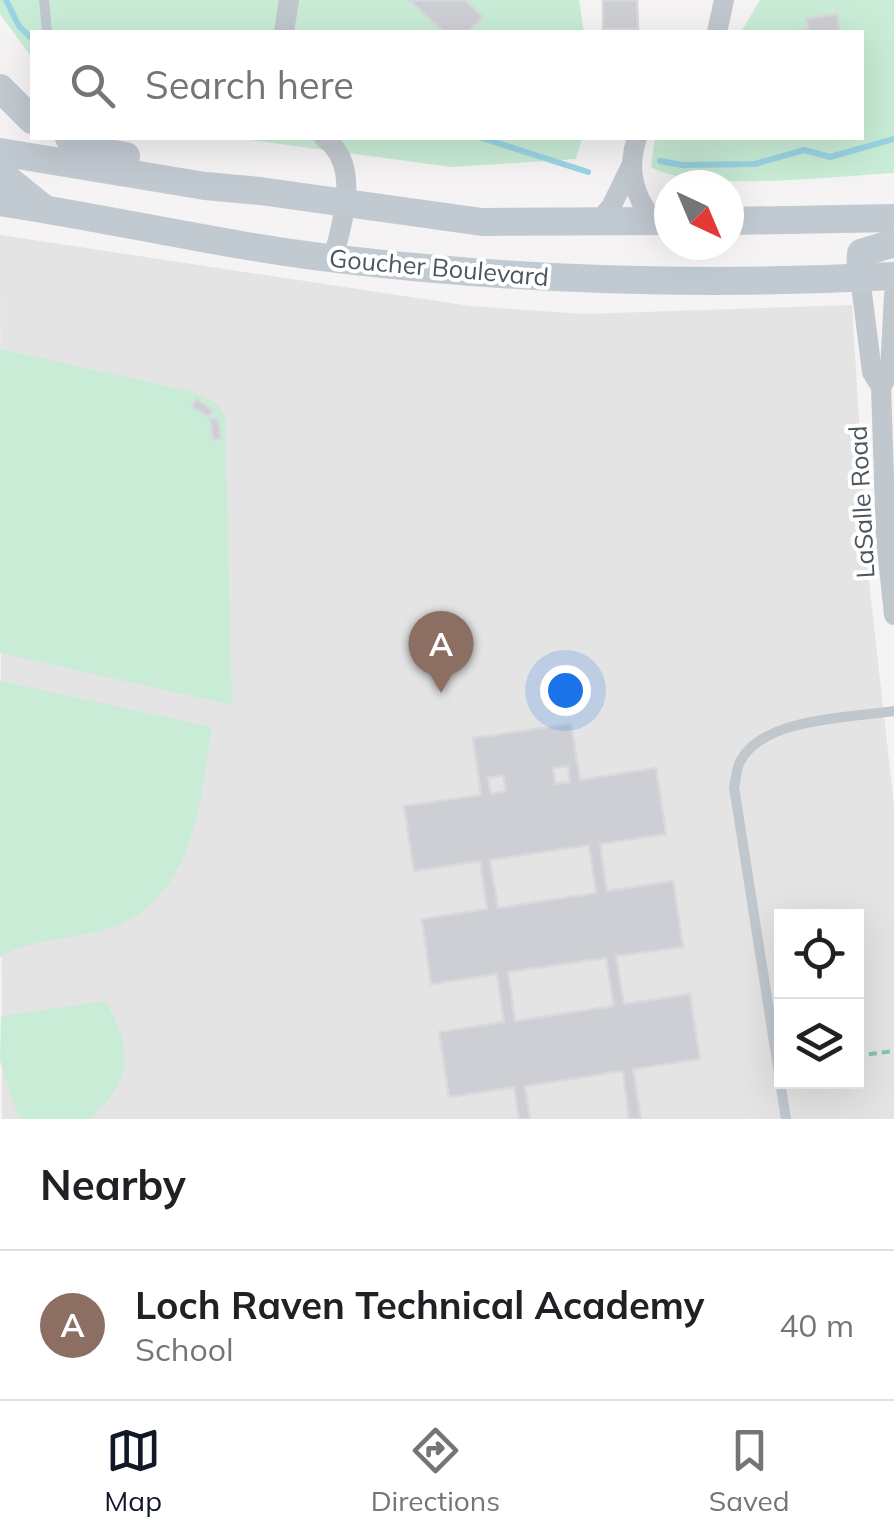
<!DOCTYPE html>
<html lang="en">
<head>
<meta charset="utf-8">
<style>
	:root { --surface:#fff; --page:#f2f2f2; --text:#202124; --muted:#757577; --line:#e0e0e0; --accent:#111827 }
	body { margin:0; font-family:Mulish,sans-serif; background:var(--page); color:var(--text) }
	.controls { position:absolute; right:30px; bottom:30px; display:grid; overflow:hidden; border-radius:0px; box-shadow:0 10px 40px #0002 }
	.controls button { width:90px; height:90px; display:grid; place-items:center; padding:0; border:0; border-bottom:2px solid var(--line); background:var(--surface); color:var(--text); font:50px sans-serif }
	.compass { position:absolute; left:654px; top:170px; width:90px; height:90px; border-radius:50%; background:var(--surface); box-shadow:0 10px 40px #0002; rotate:136deg }
	.you { position:absolute; left:565px; top:690px; width:35px; height:35px; margin:-25px; border:8px solid #fff; border-radius:50%; background:#1a73e8; box-shadow:0 0 0 15px #1a73e833 }
	.badge { display:grid; place-items:center; width:65px; height:65px; border-radius:50%; background:var(--accent); color:#fff; font-size:32px; font-weight:700 }
	.pin { position:absolute; translate:-50% -82px; filter:drop-shadow(0 2px 5px #0008) }
	.pin::after { content:''; position:absolute; top:52px; width:35px; height:30px; background:inherit; clip-path:polygon(0 0,100% 0,50% 100%) }
	.list { margin:0; padding:0; list-style:none }
	h2 { display:flex; justify-content:space-between; align-items:center; height:130px; margin:0; padding:0 40px; font-size:42px }
	h2 small { font-size:32px; font-weight:400; color:var(--muted) }
	.list li { display:grid; grid-template-columns:65px 1fr auto; gap:30px; align-items:center; box-sizing:border-box; height:150px; padding:0 40px; border-top:2px solid var(--line) }
	.list b { display:block; font-size:38px; white-space:nowrap }
	.list p { margin:0; font-size:32px; white-space:nowrap; color:var(--muted) }
	.list em { font-size:32px; font-style:normal; color:var(--muted) }
	.icon { flex:none; width:55px; height:55px; fill:none; stroke:currentColor; stroke-width:2; stroke-linecap:round; stroke-linejoin:round }
	.map { position:relative; flex:none; width:894px; height:1119px; overflow:hidden }
	.search { position:absolute; background:var(--surface); box-shadow:0 10px 40px #0002; left:30px; right:30px; top:30px; height:110px; display:flex; align-items:center; gap:25px; box-sizing:border-box; padding:0 35px; border-radius:0px; color:var(--muted); font-size:38px }
	.sheet { height:280px; background:var(--surface) }
	nav { display:flex; justify-content:space-around; align-items:center; box-sizing:border-box; height:140px; border-top:2px solid var(--line); background:var(--surface); font-size:28px; color:var(--muted) }
	nav a { display:grid; justify-items:center; gap:5px }
	nav .on { color:var(--accent) }
	.map>svg:first-child { display:block }
	.education { fill:#e5e4e4; fill-rule:evenodd }
	.green { fill:#c8ecd6 }
	.lines { fill:none; stroke-linecap:round; stroke-linejoin:round }
	.stream { stroke:#9ad4e3; stroke-width:6 }
	.building { fill:#cdcfd4; stroke:#d8d9dd; stroke-width:2.5; fill-rule:evenodd }
	.path { stroke:#83c6a6; stroke-width:4; stroke-dasharray:8 5; stroke-linecap:butt }
	.lane { stroke:#c0c7cd; stroke-width:10 }
	.street { stroke:#c0c7cd; stroke-width:20 }
	.secondary { stroke:#c1c9d1; stroke-width:28 }
	.labels { text-anchor:middle; dominant-baseline:central; stroke-width:8; stroke-linejoin:round; paint-order:stroke }
	.street-label { font-size:25px; fill:#4c565e; stroke:#fff }
</style>
</head>
<body>
<div class="map">
<svg width="894" height="1119" viewBox="0 0 894 1119">
	<rect width="100%" height="100%" fill="#f5f3f3"/>
	<!-- education -->
	<path class="education" d="M 0,235 L 470,306 L 584,314 L 852,305 L 869,581 L 894,805 L 894,1119 L 2,1119 ZM 782,916 L 856,916 L 856,1082 L 782,1082 Z"/>
	<!-- green -->
	<g class="green">
		<path d="M 0,0 L 579,0 L 584,32 L 32,32 L 32,58 L 0,14 Z"/>
		<path d="M 760,0 L 894,0 L 894,173 C 837,176 697,193 651,167 L 655,138 L 862,138 L 862,32 L 741,32 Z"/>
		<path d="M 235,138 L 582,138 L 576,159 L 452,167 Z"/>
		<path d="M 0,349 L 193,392 L 217,404 L 225,417 L 232,705 L 0,653 Z"/>
		<path d="M 0,681 L 212,727 C 199,804 195,904 103,930 C 69,940 32,938 0,957 Z"/>
		<path d="M 105,1001 C 133,1050 133,1079 90,1119 L 23,1119 L 18,1116 L 0,1061 L 1,1016 Z"/>
	</g>
	<g class="lines">
		<!-- stream -->
		<g class="stream">
			<path d="M 6,0 L 19,26 L 32,39"/>
			<path d="M 482,138 L 588,172"/>
			<path d="M 660,161 L 682,165 L 755,164 L 804,150 L 830,157 L 894,139"/>
		</g>
	</g>
	<!-- building -->
	<g class="building">
		<path d="M 409,0 L 465,0 L 483,17 L 468,32 L 444,32 Z"/>
		<path d="M 603,0 L 637,0 L 638,29 L 603,29 Z"/>
		<path d="M 837,14 L 840,32 L 789,32 L 808,29 L 806,19 Z"/>
		<path d="M 196,399 L 213,410 L 208,417 L 192,406 Z"/>
		<path d="M 210,419 L 218,419 L 221,439 L 213,440 Z"/>
		<path d="M 571,724 L 580,780 L 656,768 L 666,834 L 600,844 L 607,891 L 673,881 L 683,947 L 616,956 L 624,1004 L 690,994 L 700,1059 L 633,1069 L 641,1119 L 629,1119 L 623,1071 L 525,1086 L 530,1119 L 519,1119 L 514,1087 L 449,1097 L 439,1032 L 504,1022 L 497,974 L 431,984 L 422,919 L 487,909 L 480,861 L 414,871 L 404,806 L 481,795 L 473,738 ZM 568,766 L 570,782 L 555,784 L 553,768 ZM 503,775 L 506,791 L 491,794 L 488,778 ZM 589,845 L 596,893 L 498,908 L 490,860 ZM 606,958 L 614,1006 L 515,1021 L 508,972 Z"/>
	</g>
	<g class="lines">
		<!-- path -->
		<path class="path" d="M 856,1056 L 894,1051"/>
		<!-- lane -->
		<g class="lane">
			<path d="M 44,0 L 47,32"/>
			<path d="M 786,1119 L 734,787 C 736,780 736,771 739,764 C 760,717 850,718 894,711"/>
		</g>
		<!-- street -->
		<g class="street">
			<path d="M 284,32 L 289,0"/>
			<path d="M 717,32 L 724,0"/>
			<path d="M 324,138 C 362,164 342,223 333,259"/>
			<path d="M 637,138 C 626,170 634,196 654,221"/>
			<path d="M 598,221 L 611,207 L 632,164"/>
			<path d="M 860,277 L 872,372 L 881,387 L 886,539 L 894,615"/>
			<path d="M 881,387 L 890,372 L 894,295"/>
		</g>
		<!-- secondary -->
		<g class="secondary">
			<path d="M 0,88 L 32,120"/>
			<path d="M 69,138 L 96,151 L 126,156"/>
			<path d="M 0,152 L 205,186 L 260,191 L 482,222 L 669,221"/>
			<path d="M 0,173 L 42,207"/>
			<path d="M 0,202 C 113,219 225,246 338,259 C 523,281 708,286 894,276"/>
			<path d="M 729,221 L 894,218"/>
			<path d="M 860,277 L 861,253 L 894,243"/>
		</g>
	</g>
	<g class="labels">
		<!-- street labels -->
		<g class="street-label">
			<text transform="translate(439 267) rotate(5)">Goucher Boulevard</text>
			<text transform="translate(861 502) rotate(-93)">LaSalle Road</text>
		</g>
	</g>
</svg>
<div class="controls">
<button><svg class="icon" aria-label="locate" viewBox="0 0 24 24"><circle cx="12" cy="12" r="6"/><path d="M12 2v4M12 18v4M2 12h4M18 12h4"/></svg></button>
<button><svg class="icon" aria-label="layers" viewBox="0 0 24 24"><path d="M12 4l9 5-9 5-9-5zM3 14l9 5 9-5"/></svg></button>
</div>
<svg class="compass" viewBox="-18 -18 36 36"><path d="M0-13l5 13h-10z" fill="#e53935"/><path d="M0 13l5-13h-10z" fill="#757577"/></svg>
<div class="you"></div>
<div class="pin badge" style="left:441px;top:693px;background:#8d6e63">A</div>
<div class="search"><svg class="icon" aria-label="search" viewBox="0 0 24 24"><circle cx="10" cy="10" r="6"/><path d="M15 15l6 6"/></svg>Search here</div>
</div>
<section class="sheet">
<h2>Nearby<small></small></h2>
<ul class="list">
<li><span class="badge" style="background:#8d6e63">A</span><div><b>Loch Raven Technical Academy</b><p>School</p></div><em>40 m</em></li>
</ul>
</section>
<nav>
<a class="on"><svg class="icon" aria-label="map" viewBox="0 0 24 24"><path d="M3 6l6-2 6 2 6-2v14l-6 2-6-2-6 2zM9 4v14M15 6v14"/></svg>Map</a>
<a><svg class="icon" aria-label="directions" viewBox="0 0 24 24"><path d="M12 3l9 9-9 9-9-9zM9 14v-3h6M13 9l2 2-2 2"/></svg>Directions</a>
<a><svg class="icon" aria-label="saved" viewBox="0 0 24 24"><path d="M7 4h10v16l-5-4-5 4z"/></svg>Saved</a>
</nav>
</body>
</html>
